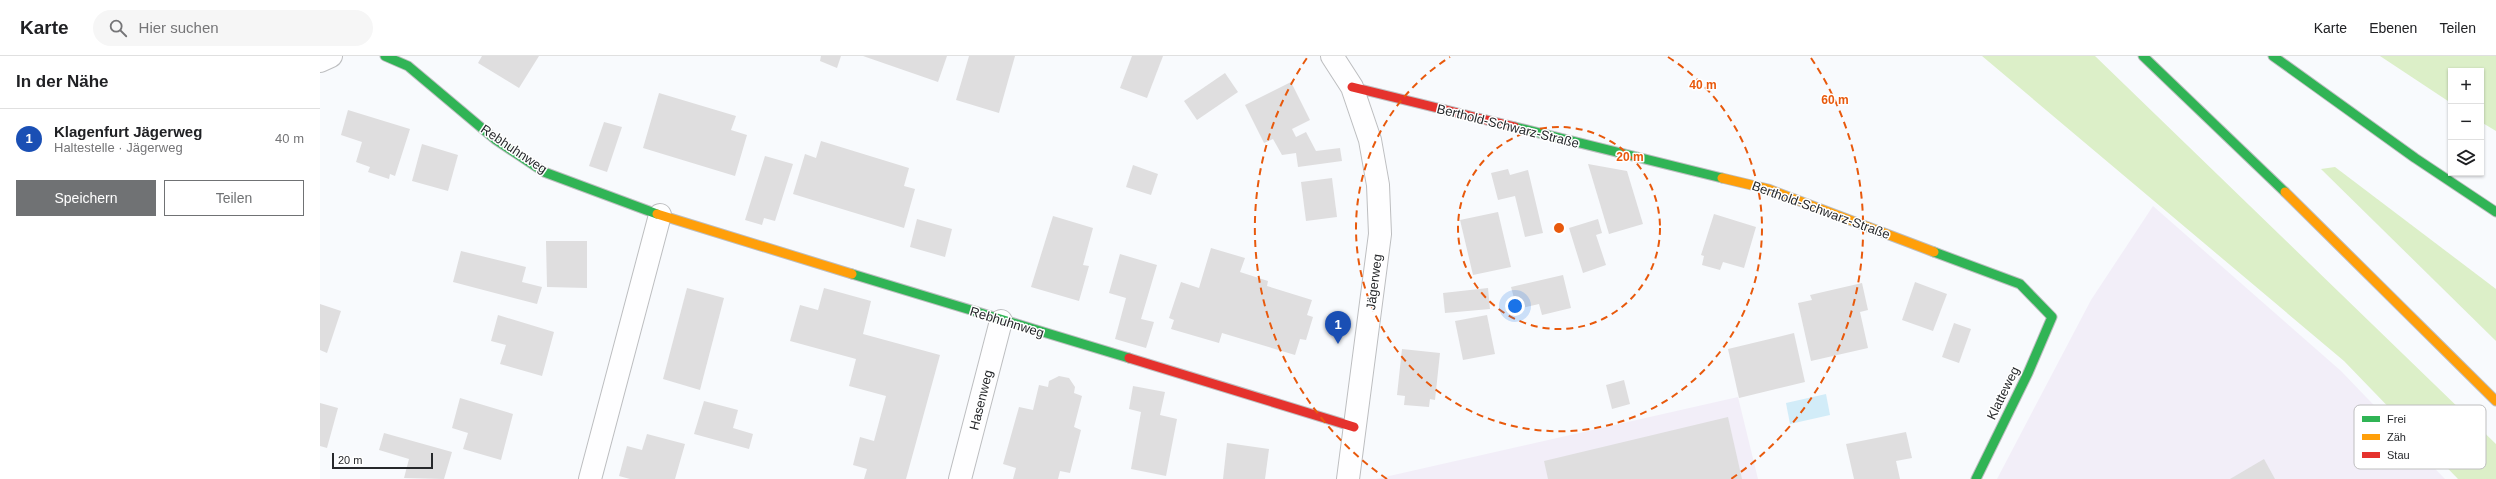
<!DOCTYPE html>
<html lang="de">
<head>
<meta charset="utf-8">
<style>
	:root { --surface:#fff; --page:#f6f6f6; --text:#202124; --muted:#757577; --line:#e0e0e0; --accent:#707274 }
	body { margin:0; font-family:Helvetica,sans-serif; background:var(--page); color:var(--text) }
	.controls { position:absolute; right:12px; top:12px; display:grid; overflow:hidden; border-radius:0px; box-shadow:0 1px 3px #0004 }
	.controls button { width:36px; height:36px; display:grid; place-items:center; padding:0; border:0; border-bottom:1px solid var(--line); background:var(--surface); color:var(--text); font:20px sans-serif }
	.scale { position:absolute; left:12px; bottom:10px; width:101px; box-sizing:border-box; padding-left:4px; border:2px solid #26282b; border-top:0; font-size:11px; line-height:14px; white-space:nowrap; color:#26282b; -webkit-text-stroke:3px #fff; paint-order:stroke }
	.you { position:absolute; left:1195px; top:250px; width:14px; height:14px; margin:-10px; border:3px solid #fff; border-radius:50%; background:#1a73e8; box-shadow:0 0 0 6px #1a73e833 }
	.badge { display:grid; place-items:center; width:26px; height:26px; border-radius:50%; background:var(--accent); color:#fff; font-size:13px; font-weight:700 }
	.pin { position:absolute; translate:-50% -33px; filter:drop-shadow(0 1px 2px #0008) }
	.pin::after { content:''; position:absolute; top:21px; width:14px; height:12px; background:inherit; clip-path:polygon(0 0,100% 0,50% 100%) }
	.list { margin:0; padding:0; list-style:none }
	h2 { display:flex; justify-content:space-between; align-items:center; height:52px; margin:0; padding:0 16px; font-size:17px }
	h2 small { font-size:13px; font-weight:400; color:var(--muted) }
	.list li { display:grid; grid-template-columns:26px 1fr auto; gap:12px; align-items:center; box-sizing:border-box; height:60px; padding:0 16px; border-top:1px solid var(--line) }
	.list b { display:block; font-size:15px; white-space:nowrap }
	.list p { margin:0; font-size:13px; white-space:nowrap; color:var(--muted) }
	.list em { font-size:13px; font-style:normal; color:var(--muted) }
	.actions { display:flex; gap:8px; padding:12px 16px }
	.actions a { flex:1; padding:9px 0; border:1px solid var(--accent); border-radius:0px; text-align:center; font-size:14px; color:var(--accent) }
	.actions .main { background:var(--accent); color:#fff }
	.icon { flex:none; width:22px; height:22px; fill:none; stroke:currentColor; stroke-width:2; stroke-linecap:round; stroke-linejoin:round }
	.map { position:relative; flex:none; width:2176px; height:423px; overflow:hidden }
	header { display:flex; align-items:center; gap:24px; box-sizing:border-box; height:56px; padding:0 20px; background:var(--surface); border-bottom:1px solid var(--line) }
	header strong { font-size:19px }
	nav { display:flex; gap:22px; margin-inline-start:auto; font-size:14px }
	.search { width:280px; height:36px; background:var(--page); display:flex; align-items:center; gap:10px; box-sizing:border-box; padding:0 14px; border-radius:22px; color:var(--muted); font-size:15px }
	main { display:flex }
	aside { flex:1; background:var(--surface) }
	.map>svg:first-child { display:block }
	.commercial { fill:#f2eef8 }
	.green { fill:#dcefc8 }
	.water { fill:#d2ecf8 }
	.building { fill:#dfdedf }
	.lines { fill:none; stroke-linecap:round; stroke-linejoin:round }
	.street-casing { stroke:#bdbec0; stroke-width:24 }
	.fast-casing { stroke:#bdbec0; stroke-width:11 }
	.slow-casing { stroke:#bdbec0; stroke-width:11 }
	.jam-casing { stroke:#bdbec0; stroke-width:11 }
	.street { stroke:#fefeff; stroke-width:22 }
	.fast { stroke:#30b455; stroke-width:9 }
	.slow { stroke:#ff9f0a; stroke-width:9 }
	.jam { stroke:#e5322d; stroke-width:9 }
	.ring { fill:none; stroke:#e8590c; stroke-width:2; stroke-dasharray:7 5 }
	.labels { text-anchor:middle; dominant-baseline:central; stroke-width:3; stroke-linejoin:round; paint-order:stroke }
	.street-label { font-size:13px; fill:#26282b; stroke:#fff }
	.key { fill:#fff; stroke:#bebebf; stroke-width:1 }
	.key-label { font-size:11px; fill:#26282b }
	.centre { fill:#e8590c; stroke:#fff; stroke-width:2 }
	.ring-label { font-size:12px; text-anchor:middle; font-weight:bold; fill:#e8590c; stroke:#fff; stroke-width:3; stroke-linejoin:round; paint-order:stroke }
</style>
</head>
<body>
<header>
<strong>Karte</strong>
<div class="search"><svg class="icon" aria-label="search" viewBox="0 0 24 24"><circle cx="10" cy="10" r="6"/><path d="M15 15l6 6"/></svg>Hier suchen</div>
<nav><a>Karte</a><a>Ebenen</a><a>Teilen</a></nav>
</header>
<main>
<aside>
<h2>In der Nähe<small></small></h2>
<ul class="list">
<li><span class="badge" style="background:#1a4fb4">1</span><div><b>Klagenfurt Jägerweg</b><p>Haltestelle · Jägerweg</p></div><em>40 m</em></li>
</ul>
<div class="actions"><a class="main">Speichern</a><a>Teilen</a></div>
</aside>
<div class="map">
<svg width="2176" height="423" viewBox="0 0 2176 423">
	<rect width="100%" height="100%" fill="#f8fafd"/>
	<!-- commercial -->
	<g class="commercial">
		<path d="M 1833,150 L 2021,315 L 2125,423 L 1677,423 L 1771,244 Z"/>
		<path d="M 1418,341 L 1438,423 L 1056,423 Z"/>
	</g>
	<!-- green -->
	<g class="green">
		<path d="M 1662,0 L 1775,0 L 2176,388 L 2176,423 L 2138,423 L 2024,305 Z"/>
		<path d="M 2060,0 L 2176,0 L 2176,75 L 2161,66 L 2161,15 L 2131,15 L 2131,47 Z"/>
		<path d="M 2015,111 L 2176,233 L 2176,285 L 2001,113 Z"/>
	</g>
	<!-- water -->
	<path class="water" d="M 1506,338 L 1510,359 L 1470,368 L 1466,347 Z"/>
	<!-- building -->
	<g class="building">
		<path d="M 162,0 L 219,0 L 199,32 L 158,7 Z"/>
		<path d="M 501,0 L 521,0 L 517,12 L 500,5 Z"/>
		<path d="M 543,0 L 627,0 L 618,26 Z"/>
		<path d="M 649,0 L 695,0 L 679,57 L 636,44 Z"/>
		<path d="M 812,0 L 843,0 L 827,42 L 800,32 Z"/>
		<path d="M 905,17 L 918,36 L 877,64 L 864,45 Z"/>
		<path d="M 971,26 L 990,64 L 972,73 L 976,81 L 986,76 L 996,95 L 1020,92 L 1022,105 L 978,111 L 976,97 L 962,99 L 953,83 L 944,87 L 925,49 Z"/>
		<path d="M 339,37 L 416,60 L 411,74 L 427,79 L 415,120 L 323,92 Z"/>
		<path d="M 28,54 L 90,73 L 75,120 L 70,118 L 69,123 L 48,116 L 50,111 L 36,106 L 42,86 L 21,79 Z"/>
		<path d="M 284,66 L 302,71 L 287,116 L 269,110 Z"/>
		<path d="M 501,85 L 589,112 L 584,130 L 595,133 L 584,172 L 473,138 L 485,98 L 496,102 Z"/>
		<path d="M 102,88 L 138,99 L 128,135 L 92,125 Z"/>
		<path d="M 445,100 L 473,108 L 455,165 L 444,162 L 442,169 L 425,164 Z"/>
		<path d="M 1268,108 L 1307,115 L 1323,168 L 1289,178 Z"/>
		<path d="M 813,109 L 838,118 L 831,139 L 806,131 Z"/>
		<path d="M 1188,113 L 1190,119 L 1208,114 L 1223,177 L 1205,181 L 1195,140 L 1178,144 L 1171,117 Z"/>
		<path d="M 1012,122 L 1017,161 L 986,165 L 981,126 Z"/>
		<path d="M 1178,156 L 1191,211 L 1153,219 L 1140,164 Z"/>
		<path d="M 1394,158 L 1436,171 L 1424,212 L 1403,206 L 1400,214 L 1382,209 L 1384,200 L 1381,199 Z"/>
		<path d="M 733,160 L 773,172 L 763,209 L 769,210 L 759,245 L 711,231 Z"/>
		<path d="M 597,163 L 632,173 L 625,201 L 590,191 Z"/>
		<path d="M 1278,163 L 1282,177 L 1276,179 L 1286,209 L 1263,217 L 1249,172 Z"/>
		<path d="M 226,185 L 267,185 L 267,232 L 227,231 Z"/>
		<path d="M 891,192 L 925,202 L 920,216 L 948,225 L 947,230 L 992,244 L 987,259 L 993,261 L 986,284 L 980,283 L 975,299 L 902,277 L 899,287 L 851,273 L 854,264 L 849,262 L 861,226 L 879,232 Z"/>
		<path d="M 141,195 L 206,211 L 202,226 L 222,231 L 217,248 L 133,226 Z"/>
		<path d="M 800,198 L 837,209 L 821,263 L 834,266 L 826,292 L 795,283 L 806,242 L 789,237 Z"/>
		<path d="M 1243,219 L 1251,252 L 1222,259 L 1219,248 L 1197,253 L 1191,231 Z"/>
		<path d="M 1595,226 L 1627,238 L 1613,275 L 1582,264 Z"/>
		<path d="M 1542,227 L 1548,254 L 1540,256 L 1548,292 L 1491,305 L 1478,247 L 1492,244 L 1490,239 Z"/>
		<path d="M 367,232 L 404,242 L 380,334 L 343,323 Z"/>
		<path d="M 504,232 L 551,245 L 543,278 L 620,299 L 586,423 L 544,423 L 547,413 L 533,409 L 540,381 L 554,385 L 566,340 L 529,330 L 536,303 L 470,285 L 480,249 L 498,254 Z"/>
		<path d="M 1168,232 L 1170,253 L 1125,257 L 1123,237 Z"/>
		<path d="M 0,248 L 21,255 L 7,297 L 0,294 Z"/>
		<path d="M 178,259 L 234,276 L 222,320 L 180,308 L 186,289 L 171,285 Z"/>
		<path d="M 1167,259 L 1175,298 L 1143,304 L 1135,265 Z"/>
		<path d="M 1634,267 L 1651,273 L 1639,307 L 1622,301 Z"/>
		<path d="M 1474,277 L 1485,326 L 1419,342 L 1408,293 Z"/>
		<path d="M 1082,293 L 1120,297 L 1115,344 L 1110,343 L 1109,351 L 1084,349 L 1085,340 L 1077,339 Z"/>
		<path d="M 739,320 L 749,322 L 755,331 L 754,337 L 762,340 L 754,371 L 761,374 L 750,417 L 740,415 L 738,423 L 693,423 L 696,412 L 683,408 L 699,351 L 713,354 L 719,329 L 728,331 L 729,325 Z"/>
		<path d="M 1304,324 L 1310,348 L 1292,353 L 1286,329 Z"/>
		<path d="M 813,330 L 845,336 L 840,359 L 857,363 L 846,420 L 811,413 L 821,356 L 809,353 Z"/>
		<path d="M 140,342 L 193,358 L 181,404 L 143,393 L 148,377 L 132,372 Z"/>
		<path d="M 384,345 L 418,354 L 413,372 L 433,378 L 429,393 L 374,378 Z"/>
		<path d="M 0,347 L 18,352 L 7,392 L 0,390 Z"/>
		<path d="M 1408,361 L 1422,423 L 1228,423 L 1224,405 Z"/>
		<path d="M 1586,376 L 1592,402 L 1576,405 L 1580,423 L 1534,423 L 1526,388 Z"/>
		<path d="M 64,377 L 132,396 L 124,423 L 84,422 L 89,403 L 59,394 Z"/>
		<path d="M 327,378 L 365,388 L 355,423 L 310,423 L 299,420 L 307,390 L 322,394 Z"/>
		<path d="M 907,387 L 949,393 L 945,423 L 903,423 Z"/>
		<path d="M 1944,403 L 1955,423 L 1910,423 Z"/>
	</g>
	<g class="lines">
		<!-- street casing -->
		<g class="street-casing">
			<g id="street">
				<path d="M 1012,0 L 1032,31 L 1050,84 L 1058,129 L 1060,178 L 1028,423"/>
				<path d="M 0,5 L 11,0"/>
				<path d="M 270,423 L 340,159"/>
				<path d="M 640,423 L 681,265"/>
			</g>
		</g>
		<!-- fast casing -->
		<g class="fast-casing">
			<g id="fast">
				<path d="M 65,0 L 88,10 L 176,84 L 224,116 L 337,158"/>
				<path d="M 1823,0 L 1965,136"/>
				<path d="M 1953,0 L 2095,102 L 2176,156"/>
				<path d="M 1195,71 L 1402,122"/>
				<path d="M 1614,196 L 1700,228 L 1732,261 L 1708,317 L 1656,423"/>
				<path d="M 532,218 L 809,302"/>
			</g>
		</g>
		<!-- slow casing -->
		<g class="slow-casing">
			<g id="slow">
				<path d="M 1402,122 L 1448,133 L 1614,196"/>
				<path d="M 1965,136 L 2176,345"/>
				<path d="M 337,158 L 532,218"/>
			</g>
		</g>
		<!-- jam casing -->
		<g class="jam-casing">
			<g id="jam">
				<path d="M 1032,31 L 1195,71"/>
				<path d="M 809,302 L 1034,371"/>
			</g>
		</g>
		<!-- street -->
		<use href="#street" class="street"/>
		<!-- fast -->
		<use href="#fast" class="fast"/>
		<!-- slow -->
		<use href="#slow" class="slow"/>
		<!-- jam -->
		<use href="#jam" class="jam"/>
	</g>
	<!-- distance rings -->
	<g class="ring">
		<circle cx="1239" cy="172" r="101"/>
		<path d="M1348 1A203 203 0 1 1 1130 1"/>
		<path d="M1067 423A304 304 0 0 1 987 2M1491 2A304 304 0 0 1 1411 423"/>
	</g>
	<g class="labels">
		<!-- street labels -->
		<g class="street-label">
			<text transform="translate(1188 70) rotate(14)">Berthold-Schwarz-Straße</text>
			<text transform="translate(194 93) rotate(34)">Rebhuhnweg</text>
			<text transform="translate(1501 154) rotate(20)">Berthold-Schwarz-Straße</text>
			<text transform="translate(1054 226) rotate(-83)">Jägerweg</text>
			<text transform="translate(687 266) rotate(17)">Rebhuhnweg</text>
			<text transform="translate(1683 337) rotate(-64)">Klatteweg</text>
			<text transform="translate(661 344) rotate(-76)">Hasenweg</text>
		</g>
	</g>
	<!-- legend -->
	<rect x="2034" y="349" width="132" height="64" rx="6" class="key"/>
	<rect x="2042" y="360" width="18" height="6" fill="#30b455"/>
	<rect x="2042" y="378" width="18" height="6" fill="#ff9f0a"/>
	<rect x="2042" y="396" width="18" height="6" fill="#e5322d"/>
	<g class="key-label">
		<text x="2067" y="367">Frei</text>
		<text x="2067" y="385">Zäh</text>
		<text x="2067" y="403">Stau</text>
	</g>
	<circle cx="1239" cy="172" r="6" class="centre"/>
	<g class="ring-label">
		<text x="1383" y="33">40 m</text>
		<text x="1515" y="48">60 m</text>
		<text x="1310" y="105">20 m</text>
	</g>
</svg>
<div class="controls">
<button>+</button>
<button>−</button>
<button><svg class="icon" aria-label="layers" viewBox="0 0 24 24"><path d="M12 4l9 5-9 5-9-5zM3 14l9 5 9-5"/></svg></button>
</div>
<div class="scale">20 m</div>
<div class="you"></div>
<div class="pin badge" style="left:1018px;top:288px;background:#1a4fb4">1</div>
</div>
</main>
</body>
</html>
